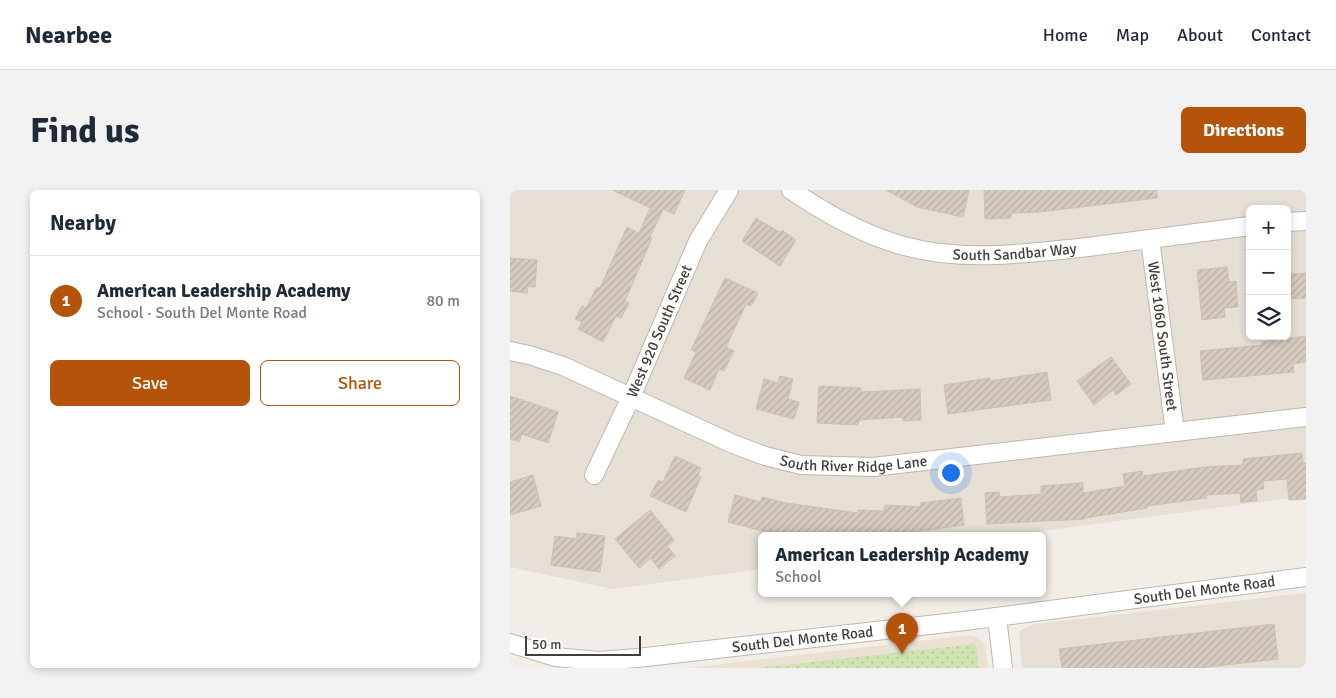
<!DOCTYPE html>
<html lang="en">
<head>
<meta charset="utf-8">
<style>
	:root { --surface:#fff; --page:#f2f2f3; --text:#1f2937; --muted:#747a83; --line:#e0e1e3; --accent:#b45309 }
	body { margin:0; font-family:Signika,sans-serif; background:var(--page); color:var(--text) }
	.controls { position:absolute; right:15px; top:15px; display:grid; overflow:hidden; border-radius:8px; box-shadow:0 2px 8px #0003 }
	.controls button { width:45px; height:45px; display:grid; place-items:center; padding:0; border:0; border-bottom:1px solid var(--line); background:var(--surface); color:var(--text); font:25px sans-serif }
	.scale { position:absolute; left:15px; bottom:12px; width:116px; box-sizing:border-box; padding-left:5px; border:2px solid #443e37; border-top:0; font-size:14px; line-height:18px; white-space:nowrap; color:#443e37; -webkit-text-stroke:4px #fff; paint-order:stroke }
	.you { position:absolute; left:440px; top:282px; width:18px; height:18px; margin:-12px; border:4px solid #fff; border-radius:50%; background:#1a73e8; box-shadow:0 0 0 8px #1a73e833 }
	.badge { display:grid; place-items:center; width:32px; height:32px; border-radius:50%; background:var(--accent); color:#fff; font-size:16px; font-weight:700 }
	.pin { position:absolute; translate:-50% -41px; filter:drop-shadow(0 1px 2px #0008) }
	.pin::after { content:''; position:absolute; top:26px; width:18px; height:15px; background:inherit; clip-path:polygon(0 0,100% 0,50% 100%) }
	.popup { position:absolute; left:248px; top:342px; width:288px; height:65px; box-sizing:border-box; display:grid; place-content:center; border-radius:8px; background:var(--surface); filter:drop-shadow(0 1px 4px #0005); font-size:16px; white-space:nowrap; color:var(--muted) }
	.popup b { font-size:19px; color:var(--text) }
	.popup::after { content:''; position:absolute; left:50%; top:100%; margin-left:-10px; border:10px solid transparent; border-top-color:var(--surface) }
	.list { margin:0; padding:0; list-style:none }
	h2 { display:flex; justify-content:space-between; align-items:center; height:65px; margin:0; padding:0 20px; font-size:21px }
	h2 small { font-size:16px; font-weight:400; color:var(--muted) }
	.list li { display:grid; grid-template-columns:32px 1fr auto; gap:15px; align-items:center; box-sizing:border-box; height:90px; padding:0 20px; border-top:1px solid var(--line) }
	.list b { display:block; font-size:19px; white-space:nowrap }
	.list p { margin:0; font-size:16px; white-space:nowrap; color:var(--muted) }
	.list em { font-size:16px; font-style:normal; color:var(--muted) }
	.actions { display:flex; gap:10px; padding:15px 20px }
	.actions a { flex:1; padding:11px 0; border:1px solid var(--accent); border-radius:8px; text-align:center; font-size:18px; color:var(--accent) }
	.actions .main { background:var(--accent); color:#fff }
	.icon { flex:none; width:28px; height:28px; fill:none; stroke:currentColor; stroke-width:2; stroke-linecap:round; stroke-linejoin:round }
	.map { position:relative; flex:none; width:796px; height:478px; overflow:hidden; border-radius:8px }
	header { display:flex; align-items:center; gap:30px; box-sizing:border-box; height:70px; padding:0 25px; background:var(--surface); border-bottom:1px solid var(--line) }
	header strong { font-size:24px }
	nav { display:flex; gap:28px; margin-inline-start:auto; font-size:18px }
	.intro { display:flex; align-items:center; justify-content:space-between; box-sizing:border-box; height:120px; padding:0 30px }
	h1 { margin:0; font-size:35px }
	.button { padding:12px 22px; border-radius:8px; background:var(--accent); color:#fff; font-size:18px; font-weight:700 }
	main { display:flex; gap:30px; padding:0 30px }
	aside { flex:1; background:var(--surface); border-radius:8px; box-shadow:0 2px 8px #0003 }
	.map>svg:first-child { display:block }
	.residential { fill:#e5dfd6; fill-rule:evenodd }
	.education { fill:#eae1d2 }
	.grass { fill:url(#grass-dots) }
	.building { fill:url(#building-hatch); stroke:#cdc0b1 }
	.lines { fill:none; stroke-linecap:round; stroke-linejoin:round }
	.minor-casing { stroke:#bfb7ad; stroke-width:20 }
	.minor { stroke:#fff; stroke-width:18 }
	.labels { text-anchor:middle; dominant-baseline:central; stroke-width:5; stroke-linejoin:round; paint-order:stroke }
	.street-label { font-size:15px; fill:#443e37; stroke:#fff }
</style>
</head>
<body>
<header>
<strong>Nearbee</strong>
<nav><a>Home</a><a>Map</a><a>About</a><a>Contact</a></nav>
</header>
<div class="intro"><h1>Find us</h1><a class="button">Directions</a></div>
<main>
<aside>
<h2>Nearby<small></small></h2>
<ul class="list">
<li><span class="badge">1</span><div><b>American Leadership Academy</b><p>School · South Del Monte Road</p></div><em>80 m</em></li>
</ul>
<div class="actions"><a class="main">Save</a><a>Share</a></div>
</aside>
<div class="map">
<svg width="796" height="478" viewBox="0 0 796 478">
	<defs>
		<pattern id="grass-dots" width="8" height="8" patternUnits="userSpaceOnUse" patternTransform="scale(1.25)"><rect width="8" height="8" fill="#d1e3b3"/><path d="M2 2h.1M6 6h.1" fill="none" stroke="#b5c49b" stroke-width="1.8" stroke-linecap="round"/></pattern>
		<pattern id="building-hatch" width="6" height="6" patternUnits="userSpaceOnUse" patternTransform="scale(1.25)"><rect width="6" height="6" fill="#d5cbc0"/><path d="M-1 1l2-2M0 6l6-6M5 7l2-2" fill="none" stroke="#b8afa6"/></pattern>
	</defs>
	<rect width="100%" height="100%" fill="#f2eee7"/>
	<!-- residential -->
	<g class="residential">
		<path d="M 0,0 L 796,0 L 796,306 L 503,345 L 252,345 L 252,379 L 103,399 L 0,377 ZM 740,19 L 777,19 L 777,146 L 740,146 Z"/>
		<path d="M 796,403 L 796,478 L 512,478 L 509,441 L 525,434 Z"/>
	</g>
	<!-- education -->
	<path class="education" d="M 460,445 L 467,447 L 473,452 L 475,457 L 478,478 L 177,478 Z"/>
	<!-- grass -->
	<path class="grass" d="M 464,454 L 466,456 L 469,478 L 248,478 Z"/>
	<!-- building -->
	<g class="building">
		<path d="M 102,0 L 175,0 L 164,24 L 153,19 L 140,47 L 142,48 L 115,111 L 119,113 L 111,128 L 106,126 L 93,152 L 68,139 L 72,132 L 65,129 L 72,116 L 76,118 L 87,97 L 90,98 L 117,37 L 129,43 L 140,18 Z"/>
		<path d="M 376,0 L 459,0 L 453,27 L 407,17 Z"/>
		<path d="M 474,0 L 647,0 L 647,8 L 529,22 L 501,23 L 501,28 L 475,29 Z"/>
		<path d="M 246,28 L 271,43 L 272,40 L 286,50 L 270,76 L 232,51 Z"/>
		<path d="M 0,68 L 27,70 L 25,97 L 18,96 L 17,103 L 0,101 Z"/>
		<path d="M 717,77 L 719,92 L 726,91 L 728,117 L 714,118 L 715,127 L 692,130 L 687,80 Z"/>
		<path d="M 796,83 L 796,108 L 777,109 L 777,84 Z"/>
		<path d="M 215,88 L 248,103 L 241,116 L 236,114 L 216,157 L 224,161 L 214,181 L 209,179 L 200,200 L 174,188 L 186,162 L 181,160 Z"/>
		<path d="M 796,146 L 796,172 L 783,174 L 784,182 L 693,190 L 690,161 L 752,155 L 752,152 Z"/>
		<path d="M 601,167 L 621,194 L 606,205 L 603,200 L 584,215 L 567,191 Z"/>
		<path d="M 537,182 L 541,210 L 438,224 L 434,195 L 480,188 L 480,191 Z"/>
		<path d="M 270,186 L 283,189 L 278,209 L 289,212 L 284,229 L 246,219 L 254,189 L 268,193 Z"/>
		<path d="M 309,196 L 351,198 L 351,202 L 410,199 L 411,230 L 393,231 L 393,227 L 349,230 L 348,235 L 307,233 Z"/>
		<path d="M 0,206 L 48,222 L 38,253 L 12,244 L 9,252 L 0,249 Z"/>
		<path d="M 792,263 L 793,273 L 796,273 L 796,309 L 779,310 L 777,289 L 753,291 L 754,299 L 746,300 L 747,311 L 731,312 L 730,303 L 696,305 L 696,308 L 637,316 L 637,318 L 575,328 L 575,329 L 477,334 L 475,303 L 489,302 L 490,307 L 531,304 L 531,296 L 573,293 L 573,303 L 615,296 L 613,284 L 632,281 L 633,286 L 694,277 L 733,275 L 733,269 Z"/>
		<path d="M 165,266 L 191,278 L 188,285 L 191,287 L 176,322 L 140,306 L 148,290 L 153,292 Z"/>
		<path d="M 23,285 L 31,316 L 0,325 L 0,292 Z"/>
		<path d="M 225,305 L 251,312 L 252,307 L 276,313 L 348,323 L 348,320 L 374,321 L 375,315 L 411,317 L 410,313 L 451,308 L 454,335 L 396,343 L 396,345 L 292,345 L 261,341 L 260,343 L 218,332 Z"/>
		<path d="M 140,320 L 164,350 L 157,356 L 165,366 L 149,379 L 141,368 L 129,378 L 105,349 Z"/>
		<path d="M 67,343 L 95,346 L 90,382 L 41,375 L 45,346 L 67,349 Z"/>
		<path d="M 764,434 L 768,469 L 690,478 L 552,478 L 549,459 Z"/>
	</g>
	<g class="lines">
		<!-- minor casing -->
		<g class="minor-casing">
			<g id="minor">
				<path id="s1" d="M 281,0 C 312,21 343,39 378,51 C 443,74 511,64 578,57 C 632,50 686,43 740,36"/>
				<path d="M 777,32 L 796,31"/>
				<path id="s2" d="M 640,49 L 665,242"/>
				<path id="s3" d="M 0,161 L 19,165 L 53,176 L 223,254 L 255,266 L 291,275 L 363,277 L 796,227"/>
				<path id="s4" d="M 84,285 L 121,207 L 188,51 L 219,0"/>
				<path d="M 487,427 L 493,478"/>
				<path id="s5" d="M 0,453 L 45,467 L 89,471 L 127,468 L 463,430 L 796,387"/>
			</g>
		</g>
		<!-- minor -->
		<use href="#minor" class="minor"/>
	</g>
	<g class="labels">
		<!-- street labels -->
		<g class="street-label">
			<text stroke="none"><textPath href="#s1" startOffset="238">South Sandbar Way</textPath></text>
			<text stroke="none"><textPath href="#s4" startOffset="158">West 920 South Street</textPath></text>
			<text stroke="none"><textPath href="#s2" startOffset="98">West 1060 South Street</textPath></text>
			<text stroke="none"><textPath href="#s3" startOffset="366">South River Ridge Lane</textPath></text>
			<text stroke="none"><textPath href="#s5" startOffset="701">South Del Monte Road</textPath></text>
			<text stroke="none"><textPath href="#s5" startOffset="296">South Del Monte Road</textPath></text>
		</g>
	</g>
</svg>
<div class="controls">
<button>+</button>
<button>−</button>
<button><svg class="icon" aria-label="layers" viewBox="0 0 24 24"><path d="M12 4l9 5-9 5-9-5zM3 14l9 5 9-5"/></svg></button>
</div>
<div class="scale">50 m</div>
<div class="you"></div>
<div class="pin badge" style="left:392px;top:464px">1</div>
<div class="popup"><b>American Leadership Academy</b>School</div>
</div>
</main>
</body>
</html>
